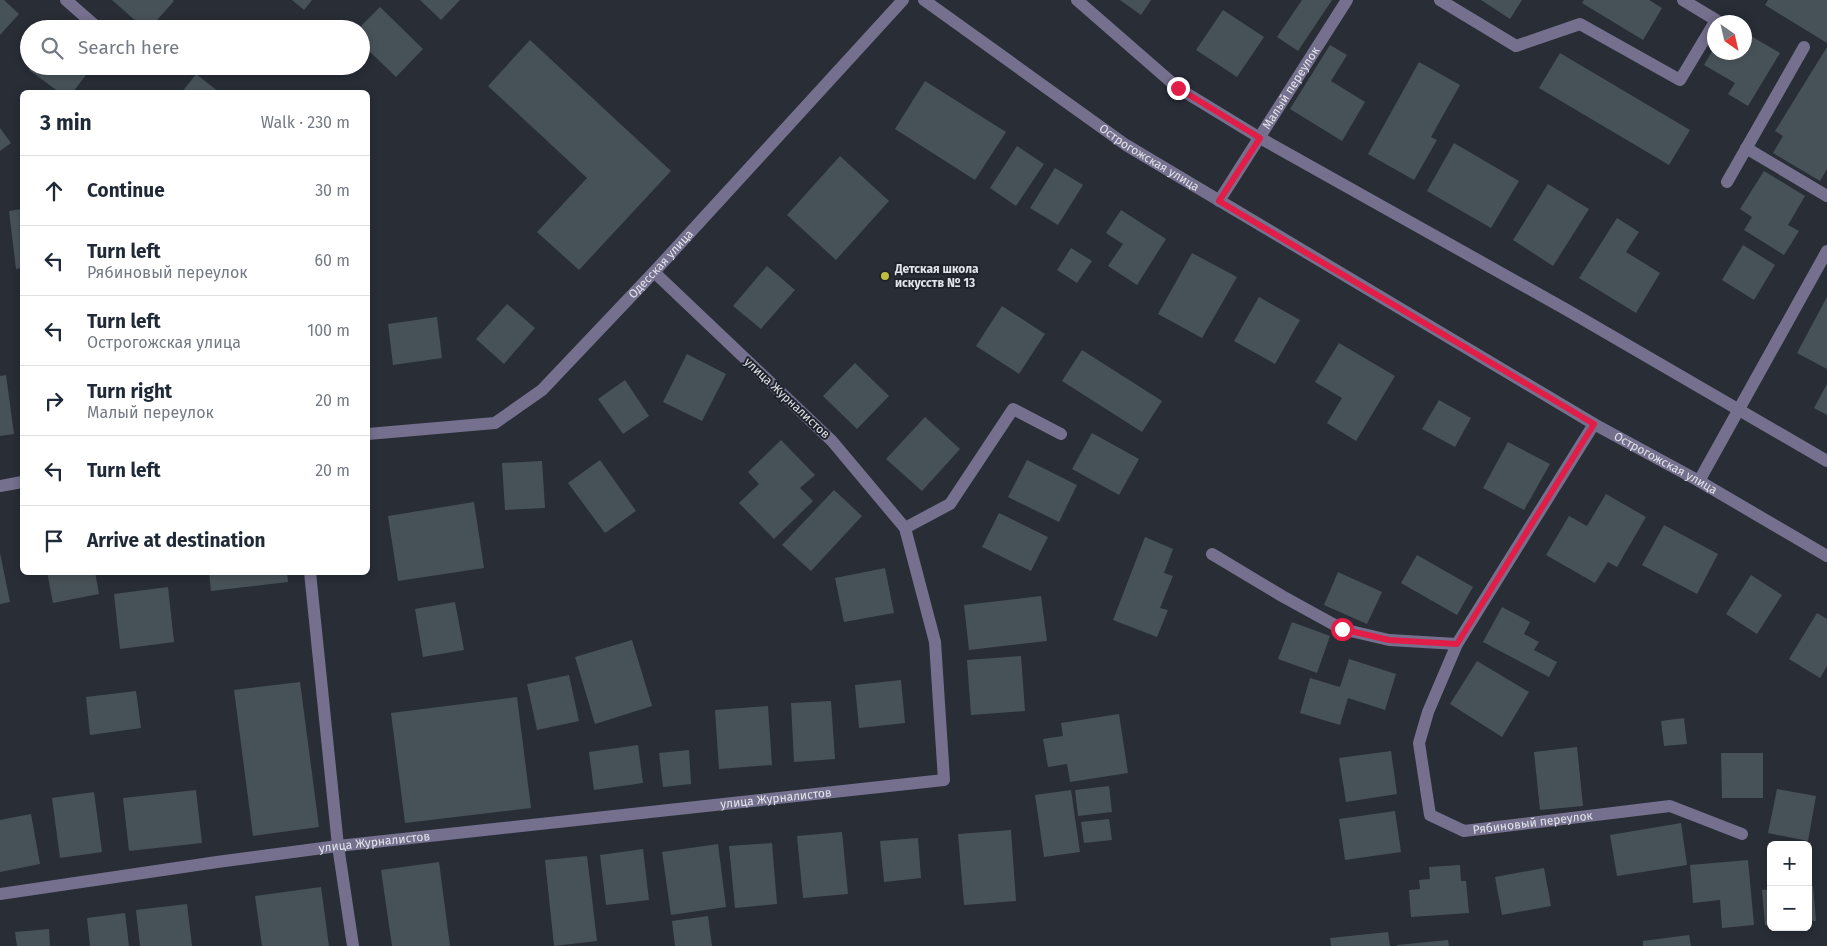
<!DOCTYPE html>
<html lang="en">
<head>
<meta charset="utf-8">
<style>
	:root { --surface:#fff; --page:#f2f2f3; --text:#1f2937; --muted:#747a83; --line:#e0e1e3 }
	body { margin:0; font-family:"Fira Sans",sans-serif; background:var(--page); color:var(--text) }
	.controls { position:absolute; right:15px; bottom:15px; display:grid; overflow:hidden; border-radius:8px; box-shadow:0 2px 8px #0003 }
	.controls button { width:45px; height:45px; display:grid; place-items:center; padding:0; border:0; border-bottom:1px solid var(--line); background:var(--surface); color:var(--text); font:25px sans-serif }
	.compass { position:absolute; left:1707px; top:15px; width:45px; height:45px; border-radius:50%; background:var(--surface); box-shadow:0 2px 8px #0003; rotate:146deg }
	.stop { position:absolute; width:15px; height:15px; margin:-11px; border:4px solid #e11d48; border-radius:50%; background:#fff }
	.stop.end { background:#e11d48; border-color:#fff; box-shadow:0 1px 5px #0008 }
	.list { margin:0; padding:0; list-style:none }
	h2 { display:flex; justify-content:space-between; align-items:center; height:65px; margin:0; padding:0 20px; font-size:21px }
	h2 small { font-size:16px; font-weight:400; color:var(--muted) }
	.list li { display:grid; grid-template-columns:32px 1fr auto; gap:15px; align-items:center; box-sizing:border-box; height:70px; padding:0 20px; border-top:1px solid var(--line) }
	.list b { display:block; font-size:19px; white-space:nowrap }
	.list p { margin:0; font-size:16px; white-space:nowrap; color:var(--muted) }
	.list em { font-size:16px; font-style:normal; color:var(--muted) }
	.icon { flex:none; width:28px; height:28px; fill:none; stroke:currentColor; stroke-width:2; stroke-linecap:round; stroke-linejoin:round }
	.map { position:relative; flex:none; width:1827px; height:946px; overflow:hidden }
	.search { position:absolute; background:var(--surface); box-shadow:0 2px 8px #0003; left:20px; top:20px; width:350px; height:55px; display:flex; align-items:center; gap:12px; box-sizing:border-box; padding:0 18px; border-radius:28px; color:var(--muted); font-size:19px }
	.panel { position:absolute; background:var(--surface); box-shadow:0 2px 8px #0003; left:20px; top:90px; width:350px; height:485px; border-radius:8px }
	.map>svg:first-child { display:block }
	.building { fill:#475258 }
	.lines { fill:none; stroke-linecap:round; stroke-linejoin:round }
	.minor { stroke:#75708e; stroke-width:12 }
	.route { stroke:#e11d48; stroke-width:6 }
	.poi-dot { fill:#c0be40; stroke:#1f232c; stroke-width:2 }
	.labels { text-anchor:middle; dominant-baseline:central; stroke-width:4; stroke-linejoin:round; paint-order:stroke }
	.street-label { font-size:12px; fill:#e1e4ea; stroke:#1f232c }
	.poi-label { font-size:12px; font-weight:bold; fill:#e1e4ea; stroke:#1f232c; text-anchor:start }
</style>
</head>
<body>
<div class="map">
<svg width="1827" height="946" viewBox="0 0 1827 946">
	<rect width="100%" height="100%" fill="#282d36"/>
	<!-- building -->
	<g class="building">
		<path d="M 0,0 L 4,0 L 19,14 L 0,35 Z"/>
		<path d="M 112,0 L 173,0 L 174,1 L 149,29 L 145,29 Z"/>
		<path d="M 292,0 L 312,0 L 304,10 Z"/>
		<path d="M 420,0 L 460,0 L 441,20 Z"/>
		<path d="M 1120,0 L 1151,0 L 1141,15 Z"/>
		<path d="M 1302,0 L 1332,0 L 1298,51 L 1277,37 Z"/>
		<path d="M 1481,0 L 1522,0 L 1510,19 Z"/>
		<path d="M 1584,0 L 1649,0 L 1662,8 L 1643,40 L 1582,3 Z"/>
		<path d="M 1768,0 L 1827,0 L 1827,43 L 1765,5 Z"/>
		<path d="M 380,7 L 423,49 L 396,77 L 361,43 L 361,29 L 358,29 Z"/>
		<path d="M 1223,10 L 1264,37 L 1237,77 L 1196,50 Z"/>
		<path d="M 1744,32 L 1780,53 L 1748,106 L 1728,94 L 1735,83 L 1704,65 L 1714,48 L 1714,52 L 1744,52 Z"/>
		<path d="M 530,40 L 671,171 L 579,270 L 537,232 L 587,178 L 488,86 Z"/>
		<path d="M 1330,45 L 1347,55 L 1331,81 L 1365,102 L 1342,141 L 1290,109 Z"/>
		<path d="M 1827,47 L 1827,169 L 1820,181 L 1773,153 L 1783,136 L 1775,131 Z"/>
		<path d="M 1560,53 L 1690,130 L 1669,165 L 1539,88 Z"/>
		<path d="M 1419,62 L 1460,85 L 1431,137 L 1437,140 L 1414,180 L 1368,154 Z"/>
		<path d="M 31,66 L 82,66 L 89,71 L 73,92 L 59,92 L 29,70 Z"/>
		<path d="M 196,74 L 219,92 L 182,92 Z"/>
		<path d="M 925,81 L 1006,132 L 975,180 L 895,129 Z"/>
		<path d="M 0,128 L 11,143 L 0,151 Z"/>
		<path d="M 1454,143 L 1519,181 L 1491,228 L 1427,191 Z"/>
		<path d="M 1017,146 L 1044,164 L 1016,206 L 990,188 Z"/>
		<path d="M 840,156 L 889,201 L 836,260 L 787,215 Z"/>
		<path d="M 1055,168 L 1083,185 L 1058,225 L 1030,208 Z"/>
		<path d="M 1764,171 L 1805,196 L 1788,225 L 1799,231 L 1784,255 L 1744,230 L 1752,217 L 1740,209 Z"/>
		<path d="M 1548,184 L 1589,209 L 1553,266 L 1513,240 Z"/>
		<path d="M 22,209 L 22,268 L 16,269 L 9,211 Z"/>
		<path d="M 1121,210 L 1166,239 L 1137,285 L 1108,266 L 1123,244 L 1106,233 Z"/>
		<path d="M 1617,218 L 1639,232 L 1626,252 L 1660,273 L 1636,313 L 1579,278 Z"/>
		<path d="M 1743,245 L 1775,265 L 1754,300 L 1722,280 Z"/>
		<path d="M 1071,248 L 1092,261 L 1077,283 L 1057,270 Z"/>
		<path d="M 1192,253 L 1237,277 L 1202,338 L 1158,314 Z"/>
		<path d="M 767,266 L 795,290 L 761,329 L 733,306 Z"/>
		<path d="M 1259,297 L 1300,320 L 1275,364 L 1234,341 Z"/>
		<path d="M 1827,297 L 1827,369 L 1797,353 Z"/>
		<path d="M 507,304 L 535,328 L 504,364 L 476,339 Z"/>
		<path d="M 1002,306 L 1045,334 L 1019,374 L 976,346 Z"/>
		<path d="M 437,317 L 442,358 L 393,365 L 388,324 Z"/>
		<path d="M 1339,343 L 1395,376 L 1356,441 L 1327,423 L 1342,398 L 1315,382 Z"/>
		<path d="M 1082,350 L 1162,401 L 1142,432 L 1062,381 Z"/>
		<path d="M 687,354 L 726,374 L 702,421 L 663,402 Z"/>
		<path d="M 855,363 L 889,396 L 857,429 L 823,396 Z"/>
		<path d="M 6,375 L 14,434 L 0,436 L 0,376 Z"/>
		<path d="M 625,380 L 649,416 L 623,434 L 598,399 Z"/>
		<path d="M 1827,384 L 1827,415 L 1814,408 Z"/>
		<path d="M 1439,400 L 1471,418 L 1455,447 L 1422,429 Z"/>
		<path d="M 925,417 L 960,449 L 922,491 L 886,459 Z"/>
		<path d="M 1092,433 L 1139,459 L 1119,495 L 1072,469 Z"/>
		<path d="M 781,440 L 815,475 L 800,488 L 813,501 L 774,539 L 739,503 L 759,484 L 748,472 Z"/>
		<path d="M 1508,442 L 1550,464 L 1524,510 L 1483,488 Z"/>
		<path d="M 600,460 L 636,511 L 605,533 L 568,483 Z"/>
		<path d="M 1027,460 L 1077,485 L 1059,522 L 1008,497 Z"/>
		<path d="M 542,461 L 545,508 L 505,510 L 502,463 Z"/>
		<path d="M 834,490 L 862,516 L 811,571 L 782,545 Z"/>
		<path d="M 1606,494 L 1646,517 L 1617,567 L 1608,562 L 1595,583 L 1546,555 L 1569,516 L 1587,526 Z"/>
		<path d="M 474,502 L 484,568 L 398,581 L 388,516 Z"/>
		<path d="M 999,513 L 1048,537 L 1031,571 L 982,547 Z"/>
		<path d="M 1664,525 L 1718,554 L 1697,594 L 1642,565 Z"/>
		<path d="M 1145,537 L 1173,549 L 1164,573 L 1173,576 L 1160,608 L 1168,610 L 1157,637 L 1113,620 Z"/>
		<path d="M 0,553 L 10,602 L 0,604 Z"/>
		<path d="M 1417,555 L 1473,587 L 1457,615 L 1401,583 Z"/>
		<path d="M 885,568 L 894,613 L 844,622 L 835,578 Z"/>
		<path d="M 47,572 L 95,572 L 99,594 L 53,603 Z"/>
		<path d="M 209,572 L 287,572 L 288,582 L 211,591 Z"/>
		<path d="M 1338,572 L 1382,592 L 1367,624 L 1324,605 Z"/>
		<path d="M 1751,575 L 1782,595 L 1757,634 L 1726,614 Z"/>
		<path d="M 168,587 L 174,642 L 120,649 L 114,594 Z"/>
		<path d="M 1041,596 L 1047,641 L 969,650 L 964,605 Z"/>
		<path d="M 455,602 L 464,650 L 423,657 L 415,609 Z"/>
		<path d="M 1502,607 L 1530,622 L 1524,634 L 1539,642 L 1534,650 L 1557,662 L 1549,677 L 1483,642 Z"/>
		<path d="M 1817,613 L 1827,619 L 1827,666 L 1820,678 L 1789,659 Z"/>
		<path d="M 1292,622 L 1330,636 L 1317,673 L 1278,659 Z"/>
		<path d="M 632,640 L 652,706 L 595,724 L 575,657 Z"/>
		<path d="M 1021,656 L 1025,711 L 971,715 L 967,660 Z"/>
		<path d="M 1349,659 L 1396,674 L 1385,710 L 1348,698 L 1340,725 L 1300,713 L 1310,678 L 1340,687 Z"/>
		<path d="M 1477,661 L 1529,692 L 1502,737 L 1450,704 Z"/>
		<path d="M 569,675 L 579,721 L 537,730 L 527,684 Z"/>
		<path d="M 901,680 L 905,723 L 859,728 L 855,685 Z"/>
		<path d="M 300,682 L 319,827 L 253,836 L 234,690 Z"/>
		<path d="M 136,691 L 141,728 L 90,735 L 86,697 Z"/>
		<path d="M 517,697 L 531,808 L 405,823 L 391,713 Z"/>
		<path d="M 831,701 L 835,759 L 794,762 L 791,703 Z"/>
		<path d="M 768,706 L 772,765 L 719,769 L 715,710 Z"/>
		<path d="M 1119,714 L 1128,773 L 1070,782 L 1067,764 L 1048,767 L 1043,739 L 1063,736 L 1061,723 Z"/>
		<path d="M 1684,718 L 1687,744 L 1664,746 L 1661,721 Z"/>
		<path d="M 638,745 L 643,783 L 594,790 L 589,752 Z"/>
		<path d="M 1577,747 L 1583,806 L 1540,810 L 1534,752 Z"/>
		<path d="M 689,750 L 691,784 L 663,787 L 659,753 Z"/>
		<path d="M 1391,751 L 1397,794 L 1346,802 L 1339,758 Z"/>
		<path d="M 1721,753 L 1763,753 L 1763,798 L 1722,798 Z"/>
		<path d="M 1109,786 L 1112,812 L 1078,816 L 1075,790 Z"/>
		<path d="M 1777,789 L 1816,796 L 1808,841 L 1768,833 Z"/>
		<path d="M 196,790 L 202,843 L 129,851 L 123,798 Z"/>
		<path d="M 1071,790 L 1080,852 L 1044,857 L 1035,795 Z"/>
		<path d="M 94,792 L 102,852 L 60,858 L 52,798 Z"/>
		<path d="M 1395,811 L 1401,852 L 1345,860 L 1339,819 Z"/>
		<path d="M 31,814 L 40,864 L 0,872 L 0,820 Z"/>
		<path d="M 1109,819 L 1112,840 L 1084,843 L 1081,822 Z"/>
		<path d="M 1681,823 L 1687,865 L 1617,876 L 1610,835 Z"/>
		<path d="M 1011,830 L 1016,901 L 964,905 L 958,834 Z"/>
		<path d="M 842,832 L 848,894 L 803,898 L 797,836 Z"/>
		<path d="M 918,838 L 921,878 L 884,882 L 880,841 Z"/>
		<path d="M 772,843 L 777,904 L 735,908 L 729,846 Z"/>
		<path d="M 718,844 L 726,907 L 671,915 L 662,852 Z"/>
		<path d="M 643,849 L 649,900 L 606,905 L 600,855 Z"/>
		<path d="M 587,856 L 597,941 L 554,946 L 545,860 Z"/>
		<path d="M 1748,860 L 1754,925 L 1722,928 L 1720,900 L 1693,903 L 1690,865 Z"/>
		<path d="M 439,862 L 450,946 L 392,946 L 381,870 Z"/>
		<path d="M 1460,865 L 1461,881 L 1466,881 L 1469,913 L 1411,917 L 1409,890 L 1420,889 L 1419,880 L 1430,879 L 1429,867 Z"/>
		<path d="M 1544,868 L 1551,906 L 1502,915 L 1495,877 Z"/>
		<path d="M 1808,886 L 1813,886 L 1816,921 L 1808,921 Z"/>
		<path d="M 321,887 L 329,946 L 262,946 L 255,896 Z"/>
		<path d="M 1771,889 L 1771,925 L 1765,925 L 1762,890 Z"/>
		<path d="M 187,904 L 192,946 L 140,946 L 136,910 Z"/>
		<path d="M 125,913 L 129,946 L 90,946 L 87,918 Z"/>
		<path d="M 708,916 L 712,946 L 675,946 L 672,921 Z"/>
		<path d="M 49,929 L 50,946 L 17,946 L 15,932 Z"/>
		<path d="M 1388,932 L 1390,946 L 1331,946 L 1330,938 Z"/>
		<path d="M 1689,935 L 1691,946 L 1643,946 L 1643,941 Z"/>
		<path d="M 1448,940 L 1449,946 L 1397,946 L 1397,945 Z"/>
	</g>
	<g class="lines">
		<!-- minor -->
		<g class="minor">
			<path d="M 66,0 L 99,29"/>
			<path id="s1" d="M 924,0 L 1126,145 L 1594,424 L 1699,481 L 1827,556"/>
			<path d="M 1077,0 L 1178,88 L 1260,138 L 1567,310 L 1827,461"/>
			<path d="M 1440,0 L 1516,46 L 1580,24 L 1680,80 L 1716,20 L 1683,0"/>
			<path d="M 1746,148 L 1827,196"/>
			<path d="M 1727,182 L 1804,47"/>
			<path id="s2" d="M 1219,201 L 1347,0"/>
			<path id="s3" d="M 1594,424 L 1457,644 L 1428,712 L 1419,743 L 1430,815 L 1464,831 L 1670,806 L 1742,834"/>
			<path id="s4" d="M 368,434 L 495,423 L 542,390 L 654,272 L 903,0"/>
			<path d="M 1699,481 L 1827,251"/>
			<path d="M 0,486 L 22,482"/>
			<path d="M 905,528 L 950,504 L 1013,409 L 1061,434"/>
			<path d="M 1212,554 L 1282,596 L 1342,629 L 1389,640 L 1457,644"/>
			<path d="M 310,572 L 338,846 L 353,946"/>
			<path id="s5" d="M 0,894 L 217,862 L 338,846 L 944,780 L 935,642 L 905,528 L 832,441 L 654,272"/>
		</g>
	</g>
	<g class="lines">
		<!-- route -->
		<path class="route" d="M 1178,88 L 1260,138 L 1219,201 L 1594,424 L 1457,644 L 1389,640 L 1342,629"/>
	</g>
	<!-- markers -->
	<circle class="poi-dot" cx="885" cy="276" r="5"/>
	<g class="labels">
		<!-- street labels -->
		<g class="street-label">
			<text stroke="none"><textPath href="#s2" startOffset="134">Малый переулок</textPath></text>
			<text stroke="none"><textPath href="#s1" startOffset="275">Острогожская улица</textPath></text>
			<text stroke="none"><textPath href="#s4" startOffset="358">Одесская улица</textPath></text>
			<text transform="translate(787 398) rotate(43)">улица Журналистов</text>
			<text stroke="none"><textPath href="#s1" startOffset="875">Острогожская улица</textPath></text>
			<text stroke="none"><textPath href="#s5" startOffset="782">улица Журналистов</textPath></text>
			<text stroke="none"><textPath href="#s3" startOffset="545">Рябиновый переулок</textPath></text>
			<text stroke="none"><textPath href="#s5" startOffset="378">улица Журналистов</textPath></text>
		</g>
		<!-- poi labels -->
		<g class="poi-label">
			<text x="895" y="269">Детская школа<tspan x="895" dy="14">искусств № 13</tspan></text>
		</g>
	</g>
</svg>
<div class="controls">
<button>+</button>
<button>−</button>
</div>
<svg class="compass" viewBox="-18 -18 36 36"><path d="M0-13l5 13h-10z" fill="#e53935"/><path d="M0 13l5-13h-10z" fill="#747a83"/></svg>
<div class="stop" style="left:1342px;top:629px"></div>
<div class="stop end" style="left:1178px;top:88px"></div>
<div class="search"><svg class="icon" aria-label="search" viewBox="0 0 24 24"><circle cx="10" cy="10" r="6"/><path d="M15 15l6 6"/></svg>Search here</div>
<section class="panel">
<h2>3 min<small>Walk · 230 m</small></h2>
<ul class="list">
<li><svg class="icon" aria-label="ahead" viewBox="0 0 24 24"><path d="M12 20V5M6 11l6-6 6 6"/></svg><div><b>Continue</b></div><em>30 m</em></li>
<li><svg class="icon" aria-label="left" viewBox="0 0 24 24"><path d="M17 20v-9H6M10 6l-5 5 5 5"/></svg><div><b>Turn left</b><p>Рябиновый переулок</p></div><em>60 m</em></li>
<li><svg class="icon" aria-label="left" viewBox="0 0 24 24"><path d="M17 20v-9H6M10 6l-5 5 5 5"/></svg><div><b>Turn left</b><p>Острогожская улица</p></div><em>100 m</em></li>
<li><svg class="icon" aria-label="right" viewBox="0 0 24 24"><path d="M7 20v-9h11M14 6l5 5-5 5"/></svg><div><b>Turn right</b><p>Малый переулок</p></div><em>20 m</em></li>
<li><svg class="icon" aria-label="left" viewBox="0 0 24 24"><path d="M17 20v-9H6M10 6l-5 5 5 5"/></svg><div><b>Turn left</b></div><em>20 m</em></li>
<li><svg class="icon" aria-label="arrive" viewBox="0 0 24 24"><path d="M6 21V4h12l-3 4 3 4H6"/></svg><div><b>Arrive at destination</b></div></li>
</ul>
</section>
</div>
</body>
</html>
